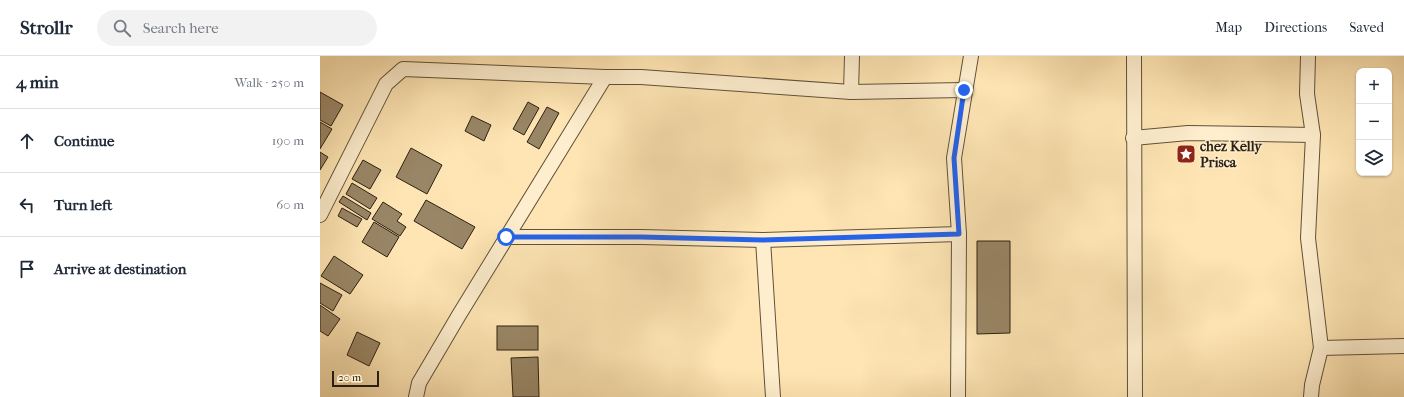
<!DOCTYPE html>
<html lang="en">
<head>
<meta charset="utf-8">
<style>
	:root { --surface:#fff; --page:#f2f2f3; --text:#1f2937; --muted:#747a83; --line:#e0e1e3 }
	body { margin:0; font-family:"IM FELL French Canon",serif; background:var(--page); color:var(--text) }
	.controls { position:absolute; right:12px; top:12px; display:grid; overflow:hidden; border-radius:8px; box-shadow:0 1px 3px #0004 }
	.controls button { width:36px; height:36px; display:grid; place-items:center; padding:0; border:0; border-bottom:1px solid var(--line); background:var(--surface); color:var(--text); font:20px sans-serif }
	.scale { position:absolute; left:12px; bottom:10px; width:47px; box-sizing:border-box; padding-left:4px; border:2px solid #2c2012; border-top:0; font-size:11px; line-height:14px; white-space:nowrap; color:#2c2012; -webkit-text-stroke:3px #feeece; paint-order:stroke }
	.stop { position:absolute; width:12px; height:12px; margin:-9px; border:3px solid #2563eb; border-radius:50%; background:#fff }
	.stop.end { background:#2563eb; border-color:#fff; box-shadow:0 1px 4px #0008 }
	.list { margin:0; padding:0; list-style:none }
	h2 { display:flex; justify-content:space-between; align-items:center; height:52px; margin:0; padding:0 16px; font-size:17px }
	h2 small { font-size:13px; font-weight:400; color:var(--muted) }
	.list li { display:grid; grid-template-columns:26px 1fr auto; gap:12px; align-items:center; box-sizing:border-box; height:64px; padding:0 16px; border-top:1px solid var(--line) }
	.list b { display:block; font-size:15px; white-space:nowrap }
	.list em { font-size:13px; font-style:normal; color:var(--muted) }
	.icon { flex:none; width:22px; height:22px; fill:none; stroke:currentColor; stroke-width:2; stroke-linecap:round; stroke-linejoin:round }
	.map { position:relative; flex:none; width:1084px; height:341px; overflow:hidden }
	header { display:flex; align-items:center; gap:24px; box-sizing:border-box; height:56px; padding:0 20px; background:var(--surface); border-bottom:1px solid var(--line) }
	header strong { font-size:19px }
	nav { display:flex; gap:22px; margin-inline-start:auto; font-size:14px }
	.search { width:280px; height:36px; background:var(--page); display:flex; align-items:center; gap:10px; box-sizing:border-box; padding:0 14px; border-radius:22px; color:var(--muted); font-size:15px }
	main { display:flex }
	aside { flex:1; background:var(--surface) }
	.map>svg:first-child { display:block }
	.building { fill:#998666; stroke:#2c2012 }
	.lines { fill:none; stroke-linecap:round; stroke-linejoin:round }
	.street-casing { stroke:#60513a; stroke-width:16 }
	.street { stroke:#feeece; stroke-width:14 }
	.route { stroke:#2563eb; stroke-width:5 }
	.labels { text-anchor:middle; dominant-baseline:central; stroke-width:3; stroke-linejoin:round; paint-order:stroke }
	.poi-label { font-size:14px; font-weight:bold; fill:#2c2012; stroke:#feeece; text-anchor:start }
</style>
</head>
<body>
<header>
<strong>Strollr</strong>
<div class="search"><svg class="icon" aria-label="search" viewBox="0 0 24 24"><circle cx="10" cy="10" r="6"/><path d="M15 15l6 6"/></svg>Search here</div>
<nav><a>Map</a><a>Directions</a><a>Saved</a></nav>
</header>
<main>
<aside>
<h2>4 min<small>Walk · 250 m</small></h2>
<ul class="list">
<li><svg class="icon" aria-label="ahead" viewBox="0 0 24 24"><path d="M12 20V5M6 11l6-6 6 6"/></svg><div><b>Continue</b></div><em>190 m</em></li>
<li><svg class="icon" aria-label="left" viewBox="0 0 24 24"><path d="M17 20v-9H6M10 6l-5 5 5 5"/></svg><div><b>Turn left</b></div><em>60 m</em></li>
<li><svg class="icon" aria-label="arrive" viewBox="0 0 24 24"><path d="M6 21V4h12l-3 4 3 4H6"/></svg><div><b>Arrive at destination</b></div></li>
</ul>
</aside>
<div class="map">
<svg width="1084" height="341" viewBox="0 0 1084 341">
	<rect width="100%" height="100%" fill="#fee5b3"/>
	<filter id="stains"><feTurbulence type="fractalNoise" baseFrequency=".005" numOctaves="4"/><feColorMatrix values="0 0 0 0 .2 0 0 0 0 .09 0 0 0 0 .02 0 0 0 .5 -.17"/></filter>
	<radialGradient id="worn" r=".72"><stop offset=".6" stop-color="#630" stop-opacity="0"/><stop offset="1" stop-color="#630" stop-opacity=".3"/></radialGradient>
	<!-- building -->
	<g class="building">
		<path d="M 0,36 L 23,49 L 11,70 L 0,64 Z"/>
		<path d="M 208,46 L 219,52 L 204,79 L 193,73 Z"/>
		<path d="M 227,51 L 239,57 L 219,93 L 207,86 Z"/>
		<path d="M 152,60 L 171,69 L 164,85 L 145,75 Z"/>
		<path d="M 0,66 L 12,73 L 0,93 Z"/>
		<path d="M 91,92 L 122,109 L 107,138 L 76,121 Z"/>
		<path d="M 0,96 L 8,101 L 0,114 Z"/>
		<path d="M 43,104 L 61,114 L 50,133 L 32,123 Z"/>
		<path d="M 32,127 L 57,142 L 50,153 L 26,138 Z"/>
		<path d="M 23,140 L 51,157 L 47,164 L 19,146 Z"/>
		<path d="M 106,144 L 155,171 L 142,193 L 94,165 Z"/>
		<path d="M 63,146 L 82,158 L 77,165 L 86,171 L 80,180 L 52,163 Z"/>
		<path d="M 22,152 L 42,163 L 37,171 L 18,160 Z"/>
		<path d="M 54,166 L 79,181 L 67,201 L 42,186 Z"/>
		<path d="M 657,185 L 690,185 L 690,277 L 657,278 Z"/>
		<path d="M 14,200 L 43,219 L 30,238 L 1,220 Z"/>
		<path d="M 0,227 L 22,239 L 13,255 L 0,247 Z"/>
		<path d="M 0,249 L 20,263 L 8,280 L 0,275 Z"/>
		<rect x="177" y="270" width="41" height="24"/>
		<path d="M 37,276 L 60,287 L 49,310 L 27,299 Z"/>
		<path d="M 218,301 L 219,341 L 193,341 L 191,302 Z"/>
	</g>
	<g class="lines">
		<!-- street casing -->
		<g class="street-casing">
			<g id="street">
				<path d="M 814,0 L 815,341"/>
				<path d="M 988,0 L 987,38 L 993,79 L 988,182 L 1001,292 L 992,329 L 991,341"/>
				<path d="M 531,36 L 532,0"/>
				<path d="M 813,82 L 868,77 L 993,79"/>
				<path d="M 0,159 L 66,28 L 83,13 L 285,21 L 321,21 L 531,36 L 644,34"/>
				<path d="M 186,181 L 321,181 L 443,184 L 639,178"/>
				<path d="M 443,184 L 453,341"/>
				<path d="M 1001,292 L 1084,290"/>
				<path d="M 96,341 L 99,327 L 139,259 L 285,21"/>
				<path d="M 638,341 L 639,178 L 634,102 L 651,0"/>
			</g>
		</g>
		<!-- street -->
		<use href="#street" class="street"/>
	</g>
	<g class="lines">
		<!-- route -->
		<path class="route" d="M 186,181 L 321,181 L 443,184 L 639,178 L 634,102 L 644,34"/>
	</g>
	<!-- icons -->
	<defs>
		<g id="sight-square" transform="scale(1)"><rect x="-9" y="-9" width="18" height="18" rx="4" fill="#8f2418" stroke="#feeece"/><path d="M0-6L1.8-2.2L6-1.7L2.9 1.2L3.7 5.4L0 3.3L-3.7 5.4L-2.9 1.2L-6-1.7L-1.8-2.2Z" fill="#fff"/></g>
	</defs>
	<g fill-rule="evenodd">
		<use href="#sight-square" x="866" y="98"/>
	</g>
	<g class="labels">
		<!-- poi labels -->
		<g class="poi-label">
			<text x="880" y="90">chez Kelly<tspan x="880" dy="16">Prisca</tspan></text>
		</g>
	</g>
	<rect width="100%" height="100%" filter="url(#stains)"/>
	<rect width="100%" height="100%" fill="url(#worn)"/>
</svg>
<div class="controls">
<button>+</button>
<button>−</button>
<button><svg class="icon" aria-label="layers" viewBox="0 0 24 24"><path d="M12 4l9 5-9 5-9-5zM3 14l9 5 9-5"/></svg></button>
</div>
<div class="scale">20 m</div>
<div class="stop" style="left:186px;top:181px"></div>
<div class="stop end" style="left:644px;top:34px"></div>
</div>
</main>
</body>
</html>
